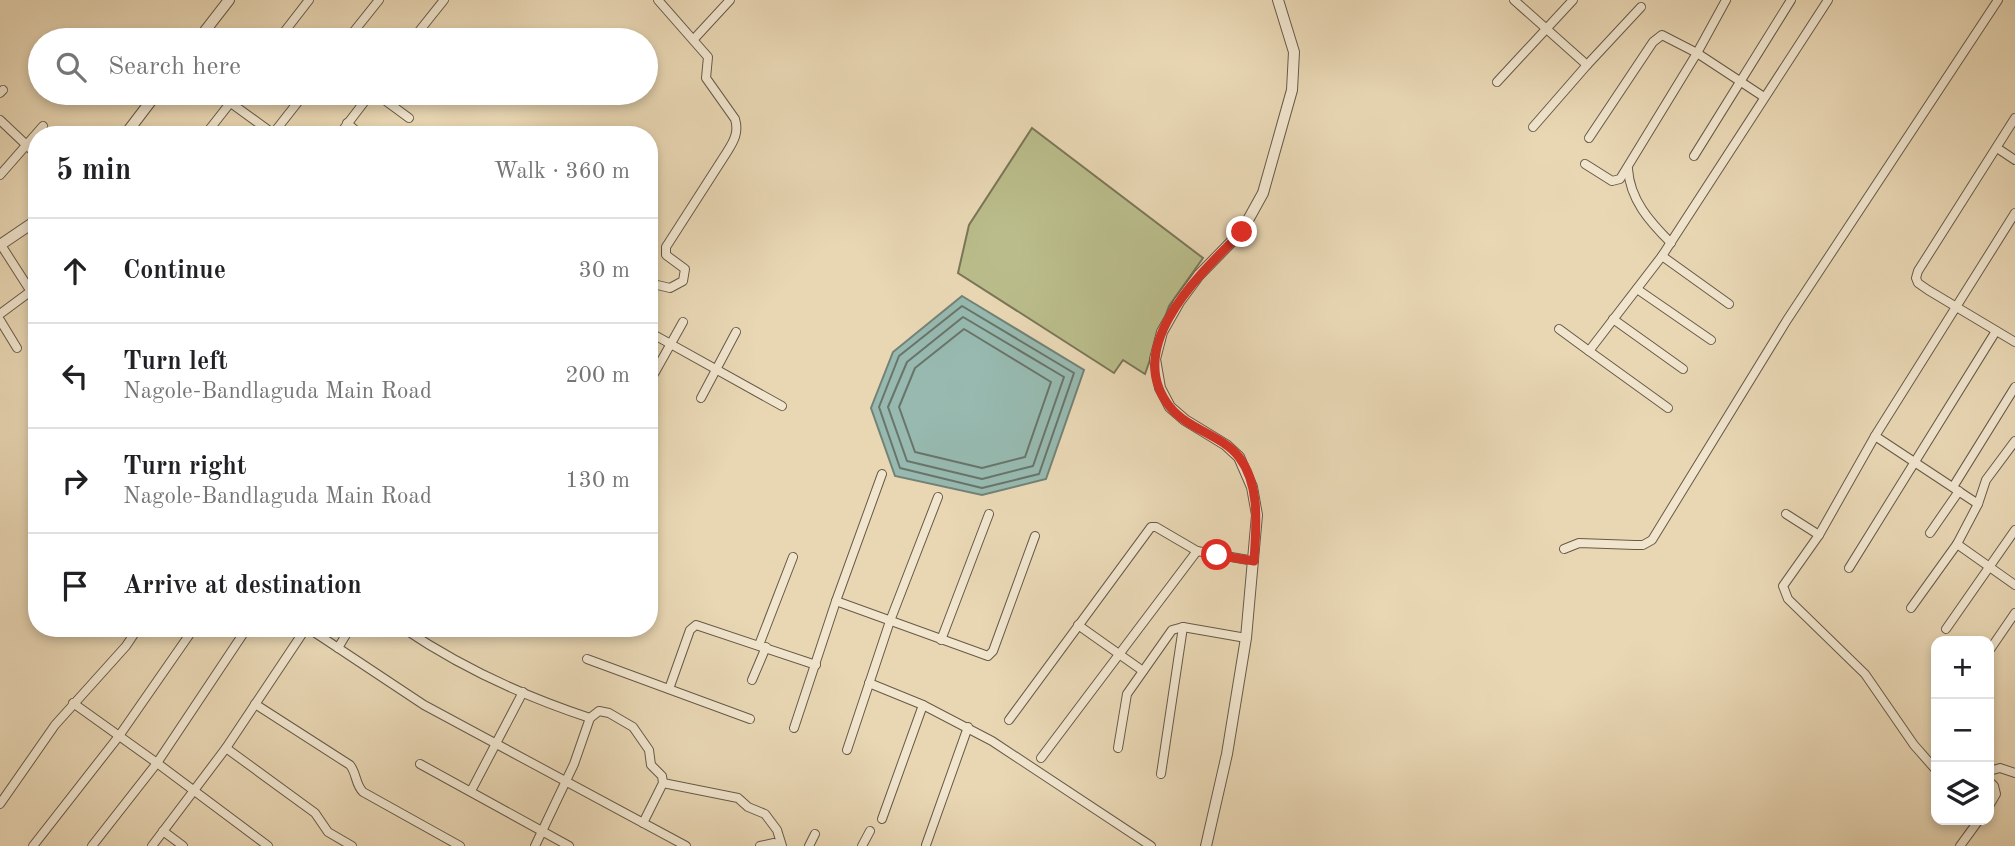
<!DOCTYPE html>
<html lang="en">
<head>
<meta charset="utf-8">
<style>
	:root { --surface:#fff; --page:#f6f6f6; --text:#202124; --muted:#757577; --line:#e0e0e0 }
	body { margin:0; font-family:"Old Standard TT",serif; background:var(--page); color:var(--text) }
	.controls { position:absolute; right:21px; bottom:21px; display:grid; overflow:hidden; border-radius:14px; box-shadow:0 4px 10px #0003 }
	.controls button { width:63px; height:63px; display:grid; place-items:center; padding:0; border:0; border-bottom:2px solid var(--line); background:var(--surface); color:var(--text); font:35px sans-serif }
	.stop { position:absolute; width:21px; height:21px; margin:-16px; border:5px solid #d93025; border-radius:50%; background:#fff }
	.stop.end { background:#d93025; border-color:#fff; box-shadow:0 2px 7px #0008 }
	.list { margin:0; padding:0; list-style:none }
	h2 { display:flex; justify-content:space-between; align-items:center; height:91px; margin:0; padding:0 28px; font-size:30px }
	h2 small { font-size:23px; font-weight:400; color:var(--muted) }
	.list li { display:grid; grid-template-columns:46px 1fr auto; gap:21px; align-items:center; box-sizing:border-box; height:105px; padding:0 28px; border-top:2px solid var(--line) }
	.list b { display:block; font-size:26px; white-space:nowrap }
	.list p { margin:0; font-size:23px; white-space:nowrap; color:var(--muted) }
	.list em { font-size:23px; font-style:normal; color:var(--muted) }
	.icon { flex:none; width:38px; height:38px; fill:none; stroke:currentColor; stroke-width:2; stroke-linecap:round; stroke-linejoin:round }
	.map { position:relative; flex:none; width:2015px; height:846px; overflow:hidden }
	.search { position:absolute; background:var(--surface); box-shadow:0 4px 10px #0003; left:28px; top:28px; width:630px; height:77px; display:flex; align-items:center; gap:18px; box-sizing:border-box; padding:0 24px; border-radius:38px; color:var(--muted); font-size:26px }
	.panel { position:absolute; background:var(--surface); box-shadow:0 4px 10px #0003; left:28px; top:126px; width:630px; height:511px; border-radius:28px }
	.map>svg:first-child { display:block }
	.green { fill:#babd8b; stroke:#7a7658; stroke-width:2 }
	.water { fill:#97b9af; stroke:#728277; stroke-width:2 }
	.lines { fill:none; stroke-linecap:round; stroke-linejoin:round }
	.shore { stroke:#69746a; stroke-width:2 }
	.minor-casing { stroke:#665a48; stroke-width:10 }
	.tertiary-casing { stroke:#665a48; stroke-width:12 }
	.minor { stroke:#f1e5ce; stroke-width:8 }
	.tertiary { stroke:#f1e5ce; stroke-width:10 }
	.route { stroke:#d93025; stroke-width:9 }
</style>
</head>
<body>
<div class="map">
<svg width="2015" height="846" viewBox="0 0 2015 846">
	<rect width="100%" height="100%" fill="#e9d7b4"/>
	<filter id="stains"><feTurbulence type="fractalNoise" baseFrequency=".00286" numOctaves="4"/><feColorMatrix values="0 0 0 0 .2 0 0 0 0 .09 0 0 0 0 .02 0 0 0 .5 -.17"/></filter>
	<radialGradient id="worn" r=".72"><stop offset=".6" stop-color="#630" stop-opacity="0"/><stop offset="1" stop-color="#630" stop-opacity=".3"/></radialGradient>
	<!-- green -->
	<path class="green" d="M 1032,128 L 1203,258 L 1169,306 L 1145,374 L 1123,360 L 1114,373 L 958,273 L 969,225 Z"/>
	<!-- water -->
	<path class="water" d="M 962,296 L 1084,370 L 1046,479 L 982,495 L 895,476 L 871,408 L 893,352 Z"/>
	<g class="lines">
		<!-- shore -->
		<g class="shore">
			<path d="M 962,306 L 1074,373 L 1039,474 L 982,488 L 900,468 L 879,407 L 899,356 Z"/>
			<path d="M 963,317 L 1064,377 L 1033,466 L 982,479 L 907,461 L 888,407 L 907,362 Z"/>
			<path d="M 964,329 L 1051,382 L 1025,457 L 982,468 L 915,452 L 899,407 L 915,368 Z"/>
		</g>
		<!-- minor casing -->
		<g class="minor-casing">
			<g id="minor">
				<path d="M 1514,0 L 1587,65 L 1641,7"/>
				<path d="M 694,39 L 730,0"/>
				<path d="M 278,40 L 309,0"/>
				<path d="M 347,40 L 379,0"/>
				<path d="M 412,40 L 444,0"/>
				<path d="M 1497,82 L 1573,0"/>
				<path d="M 0,93 L 3,90"/>
				<path d="M 217,93 L 275,135"/>
				<path d="M 375,93 L 409,118"/>
				<path d="M 2015,118 L 1918,271 L 1916,278 L 1918,283 L 1928,290 L 2015,342"/>
				<path d="M 0,120 L 37,155"/>
				<path d="M 347,123 L 361,135"/>
				<path d="M 1533,127 L 1587,65"/>
				<path d="M 205,135 L 238,93"/>
				<path d="M 272,135 L 305,93"/>
				<path d="M 339,135 L 371,93"/>
				<path d="M 1589,138 L 1653,42 L 1662,35 L 1697,53 L 1764,97"/>
				<path d="M 1997,148 L 2015,160"/>
				<path d="M 1694,156 L 1791,0"/>
				<path d="M 1585,164 L 1612,181 L 1620,179 L 1697,53 L 1726,0"/>
				<path d="M 1628,169 C 1630,200 1650,222 1671,243"/>
				<path d="M 0,175 L 43,126"/>
				<path d="M 1,245 L 37,301"/>
				<path d="M 1662,256 L 1729,304"/>
				<path d="M 649,283 L 670,288 L 683,281 L 685,269 L 666,255 L 666,247 L 727,152 C 734,141 739,132 735,119 L 706,78 L 708,57 L 658,0"/>
				<path d="M 1637,289 L 1711,340"/>
				<path d="M 0,314 L 31,291"/>
				<path d="M 1613,319 L 1683,369"/>
				<path d="M 0,320 L 17,348"/>
				<path d="M 1559,329 L 1589,351 L 1662,256 L 1828,0"/>
				<path d="M 649,332 L 782,406"/>
				<path d="M 1589,351 L 1668,408"/>
				<path d="M 650,381 L 683,322"/>
				<path d="M 701,398 L 736,332"/>
				<path d="M 1875,436 L 1978,504"/>
				<path d="M 1953,487 L 2015,387"/>
				<path d="M 1786,514 L 1819,535"/>
				<path d="M 1930,533 L 1959,491"/>
				<path d="M 1957,544 L 2015,585"/>
				<path d="M 1564,549 L 1579,543 L 1635,545 L 1643,545 L 1652,540 L 1787,320 L 1998,0"/>
				<path d="M 1849,568 L 1996,331"/>
				<path d="M 836,601 L 988,656 L 993,651 L 1035,536"/>
				<path d="M 1911,608 L 1957,544 L 1978,504 L 1986,480 L 2015,441"/>
				<path d="M 1078,625 L 1143,671"/>
				<path d="M 308,628 L 424,705 L 686,846"/>
				<path d="M 403,628 C 459,666 526,697 590,718 L 574,764 L 535,846"/>
				<path d="M 1946,629 L 2015,530"/>
				<path d="M 941,640 L 989,514"/>
				<path d="M 759,645 L 793,557"/>
				<path d="M 338,648 L 350,628"/>
				<path d="M 1989,651 L 2015,613"/>
				<path d="M 587,659 L 750,719"/>
				<path d="M 752,680 L 766,647"/>
				<path d="M 869,683 L 923,705 L 992,741 L 1151,846"/>
				<path d="M 669,689 L 690,630 L 696,625 L 816,665"/>
				<path d="M 73,703 L 157,763 L 268,846"/>
				<path d="M 255,704 L 350,765 C 357,774 355,784 363,792 L 460,846"/>
				<path d="M 590,718 L 599,711 L 609,713 L 633,727 L 649,750 L 651,765 L 662,776 L 663,783 L 643,823"/>
				<path d="M 1009,720 L 1151,527 L 1156,527 L 1197,551 L 1254,561"/>
				<path d="M 794,728 L 836,601 L 882,474"/>
				<path d="M 226,748 L 315,813 L 328,832 L 352,846"/>
				<path d="M 1118,748 L 1127,694 L 1172,630 L 1183,627 L 1246,638"/>
				<path d="M 847,750 L 890,621 L 938,497"/>
				<path d="M 1041,758 L 1197,551"/>
				<path d="M 420,764 L 569,846"/>
				<path d="M 1936,770 L 1914,745 L 1865,674 L 1788,599 L 1783,586 L 1819,535 L 1875,436 L 2015,213"/>
				<path d="M 1989,771 L 2000,768 L 2015,773"/>
				<path d="M 1161,774 L 1183,627"/>
				<path d="M 1989,781 L 1994,786 L 1996,794 L 1989,806"/>
				<path d="M 663,783 L 738,798 L 748,807 L 765,814 L 777,830 L 782,846"/>
				<path d="M 471,791 L 523,692"/>
				<path d="M 0,804 L 55,725 L 126,646 L 138,628"/>
				<path d="M 882,819 L 923,705"/>
				<path d="M 163,831 L 183,846"/>
				<path d="M 926,845 L 968,727"/>
				<path d="M 33,846 L 119,736 L 194,628"/>
				<path d="M 92,846 L 157,763 L 247,628"/>
				<path d="M 152,846 L 226,748 L 306,628"/>
				<path d="M 760,846 L 774,843 L 781,846"/>
				<path d="M 809,846 L 815,834"/>
				<path d="M 862,846 L 870,831"/>
				<path d="M 1960,846 L 1979,820"/>
			</g>
		</g>
		<!-- tertiary casing -->
		<g class="tertiary-casing">
			<g id="tertiary">
				<path d="M 198,40 L 229,0"/>
				<path d="M 125,135 L 157,93"/>
				<path d="M 0,245 L 37,220"/>
				<path d="M 1206,846 L 1227,754 L 1246,638 L 1257,515 L 1252,487 L 1239,457 L 1226,445 L 1185,420 L 1170,407 L 1160,388 L 1155,359 L 1162,332 L 1179,302 L 1199,275 L 1242,231 L 1263,193 L 1292,90 L 1294,52 L 1278,0"/>
			</g>
		</g>
		<!-- minor -->
		<use href="#minor" class="minor"/>
		<!-- tertiary -->
		<use href="#tertiary" class="tertiary"/>
	</g>
	<g class="lines">
		<!-- route -->
		<path class="route" d="M 1217,555 L 1254,561 C 1256,527 1261,486 1239,457 C 1222,435 1189,430 1170,407 C 1121,346 1202,272 1242,232"/>
	</g>
	<rect width="100%" height="100%" filter="url(#stains)"/>
	<rect width="100%" height="100%" fill="url(#worn)"/>
</svg>
<div class="controls">
<button>+</button>
<button>−</button>
<button><svg class="icon" aria-label="layers" viewBox="0 0 24 24"><path d="M12 4l9 5-9 5-9-5zM3 14l9 5 9-5"/></svg></button>
</div>
<div class="stop" style="left:1217px;top:555px"></div>
<div class="stop end" style="left:1242px;top:232px"></div>
<div class="search"><svg class="icon" aria-label="search" viewBox="0 0 24 24"><circle cx="10" cy="10" r="6"/><path d="M15 15l6 6"/></svg>Search here</div>
<section class="panel">
<h2>5 min<small>Walk · 360 m</small></h2>
<ul class="list">
<li><svg class="icon" aria-label="ahead" viewBox="0 0 24 24"><path d="M12 20V5M6 11l6-6 6 6"/></svg><div><b>Continue</b></div><em>30 m</em></li>
<li><svg class="icon" aria-label="left" viewBox="0 0 24 24"><path d="M17 20v-9H6M10 6l-5 5 5 5"/></svg><div><b>Turn left</b><p>Nagole-Bandlaguda Main Road</p></div><em>200 m</em></li>
<li><svg class="icon" aria-label="right" viewBox="0 0 24 24"><path d="M7 20v-9h11M14 6l5 5-5 5"/></svg><div><b>Turn right</b><p>Nagole-Bandlaguda Main Road</p></div><em>130 m</em></li>
<li><svg class="icon" aria-label="arrive" viewBox="0 0 24 24"><path d="M6 21V4h12l-3 4 3 4H6"/></svg><div><b>Arrive at destination</b></div></li>
</ul>
</section>
</div>
</body>
</html>
